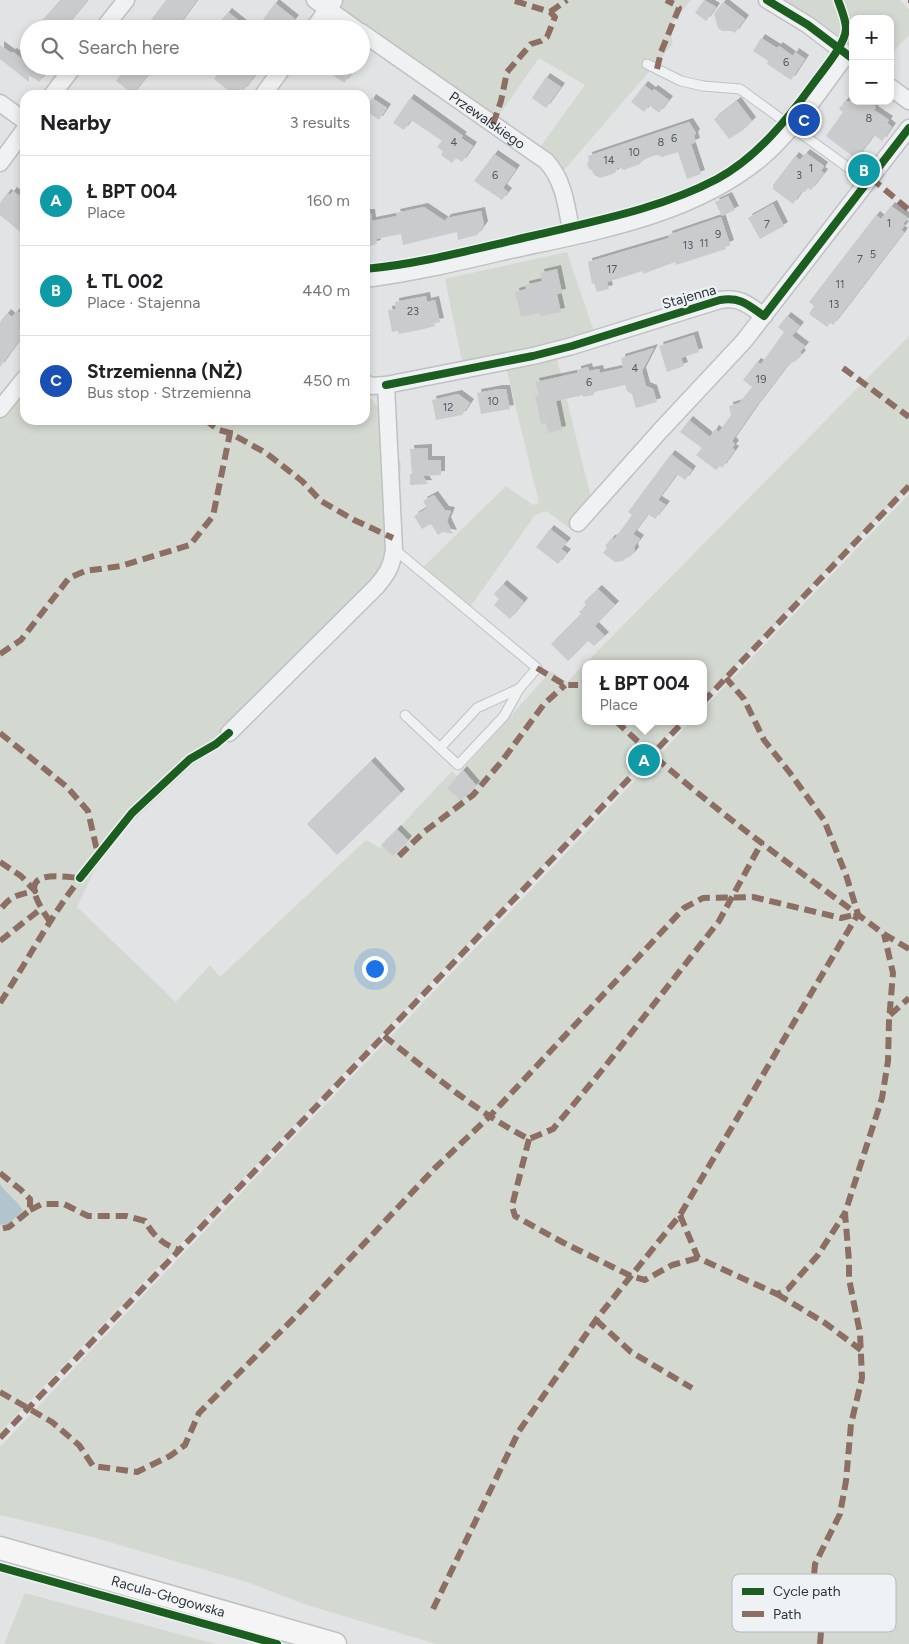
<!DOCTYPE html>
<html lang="en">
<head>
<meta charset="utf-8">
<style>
	:root { --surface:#fff; --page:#f2f2f2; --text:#202124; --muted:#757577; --line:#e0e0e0; --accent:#0f766e }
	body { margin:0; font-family:Figtree,sans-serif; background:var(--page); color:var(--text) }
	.controls { position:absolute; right:15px; top:15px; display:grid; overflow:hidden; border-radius:10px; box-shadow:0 2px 8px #0003 }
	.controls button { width:45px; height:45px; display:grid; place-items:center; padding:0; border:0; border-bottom:1px solid var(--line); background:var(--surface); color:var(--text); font:25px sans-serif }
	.you { position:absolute; left:374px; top:968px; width:18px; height:18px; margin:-12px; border:4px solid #fff; border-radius:50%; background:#1a73e8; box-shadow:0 0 0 8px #1a73e833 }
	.badge { display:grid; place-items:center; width:32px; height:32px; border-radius:50%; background:var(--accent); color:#fff; font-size:16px; font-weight:700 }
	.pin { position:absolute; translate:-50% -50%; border:2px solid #fff; box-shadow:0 1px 5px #0006 }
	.popup { position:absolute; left:582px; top:660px; width:125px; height:65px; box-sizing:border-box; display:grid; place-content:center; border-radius:10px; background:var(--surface); filter:drop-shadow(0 1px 4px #0005); font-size:16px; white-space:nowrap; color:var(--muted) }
	.popup b { font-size:19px; color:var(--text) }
	.popup::after { content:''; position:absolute; left:50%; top:100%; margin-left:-10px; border:10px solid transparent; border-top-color:var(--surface) }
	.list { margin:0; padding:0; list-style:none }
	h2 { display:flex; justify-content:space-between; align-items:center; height:65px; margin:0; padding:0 20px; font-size:21px }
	h2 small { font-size:16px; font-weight:400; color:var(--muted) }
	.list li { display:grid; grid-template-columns:32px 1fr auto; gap:15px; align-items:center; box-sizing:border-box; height:90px; padding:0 20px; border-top:1px solid var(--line) }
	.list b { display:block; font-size:19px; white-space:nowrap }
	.list p { margin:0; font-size:16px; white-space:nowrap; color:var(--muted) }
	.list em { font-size:16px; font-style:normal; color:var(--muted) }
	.icon { flex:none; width:28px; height:28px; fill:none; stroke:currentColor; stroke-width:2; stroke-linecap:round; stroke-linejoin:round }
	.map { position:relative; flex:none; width:909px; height:1644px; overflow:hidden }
	.search { position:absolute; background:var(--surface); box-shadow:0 2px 8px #0003; left:20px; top:20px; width:350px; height:55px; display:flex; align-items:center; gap:12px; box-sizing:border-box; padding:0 18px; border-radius:28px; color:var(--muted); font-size:19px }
	.panel { position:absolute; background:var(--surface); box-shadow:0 2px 8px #0003; left:20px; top:90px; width:350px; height:335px; border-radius:15px }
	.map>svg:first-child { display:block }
	.green { fill:#d3d9d1 }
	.water { fill:#b2c4cd }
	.building { fill:#c9cbcd; filter:url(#shadow) }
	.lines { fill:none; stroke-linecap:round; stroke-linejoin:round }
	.service-casing { stroke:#bfc1c3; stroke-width:11 }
	.minor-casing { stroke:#bfc1c3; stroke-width:19 }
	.secondary-casing { stroke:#bfc1c3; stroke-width:25 }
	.service { stroke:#f0f1f3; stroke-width:9 }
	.minor { stroke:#f0f1f3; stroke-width:16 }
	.secondary { stroke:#f5f5f6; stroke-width:22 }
	.quiet { stroke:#8d6e63; stroke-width:6; stroke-dasharray:12 6; stroke-linecap:butt }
	.cycleway-casing { stroke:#eff2f5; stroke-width:11 }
	.cycleway { stroke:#1b5e20; stroke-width:8 }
	.labels { text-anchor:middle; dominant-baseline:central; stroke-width:4.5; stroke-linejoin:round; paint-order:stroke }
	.number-label { font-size:11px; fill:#525a61 }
	.street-label { font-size:14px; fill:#2a343c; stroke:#eff2f5 }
	.key { fill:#eff2f5; stroke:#b4b9be; stroke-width:1 }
	.key-label { font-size:14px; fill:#2a343c }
</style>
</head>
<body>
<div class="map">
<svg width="909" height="1644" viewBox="0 0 909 1644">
	<defs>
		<filter id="shadow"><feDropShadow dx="4" dy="-4" stdDeviation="0" flood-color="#0004"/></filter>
	</defs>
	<rect width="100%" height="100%" fill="#e1e3e5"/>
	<!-- green -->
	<g class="green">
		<path d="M 338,0 L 691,0 L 669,27 L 673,44 L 559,176 L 535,154 L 585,85 L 539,58 L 502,111 L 489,124 L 328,13 Z"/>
		<path d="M 759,0 L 900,0 L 909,10 L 909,35 L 890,55 L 890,19 L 853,19 L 853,60 Z"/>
		<path d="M 567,252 L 596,338 L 555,351 L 593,506 L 573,531 L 547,511 L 535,515 L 468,610 L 420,570 L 506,486 L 533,505 L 539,503 L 505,363 L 464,371 L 445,279 Z"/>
		<path d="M 909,336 L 909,485 L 703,700 L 703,664 L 585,664 L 585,721 L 682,721 L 0,1432 L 0,1225 L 8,1223 L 15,1200 L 0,1184 L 0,416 L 25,385 L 25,420 L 365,420 L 365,391 L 379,409 L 393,434 L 401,465 L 399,499 L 383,585 L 109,844 L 93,873 L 77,907 L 176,1002 L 210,965 L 220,977 L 366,840 L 380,848 L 452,771 L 457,776 L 551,671 L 567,682 Z"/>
		<path d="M 909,494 L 909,1644 L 436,1644 L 304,1604 L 247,1582 L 92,1537 L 0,1515 L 0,1447 C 229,1203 462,964 691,721 L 703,721 L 703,709 Z"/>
		<path d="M 25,1593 L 216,1644 L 4,1644 Z"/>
	</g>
	<!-- water -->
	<path class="water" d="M 0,1184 C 7,1194 18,1201 23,1211 L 8,1224 L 0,1225 Z"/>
	<!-- building -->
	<g class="building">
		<path d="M 60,0 L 88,0 L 64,29 L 48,29 L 40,23 Z"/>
		<path d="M 166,0 L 197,0 L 176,29 L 144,29 Z"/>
		<path d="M 704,0 L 716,7 L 706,21 L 695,13 Z"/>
		<path d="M 723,2 L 745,19 L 735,33 L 732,31 L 722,31 L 718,28 L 714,14 Z"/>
		<path d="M 275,3 L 295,19 L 287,29 L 256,29 Z"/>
		<path d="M 228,12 L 249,29 L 227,29 L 219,23 Z"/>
		<path d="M 761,38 L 777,48 L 779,46 L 793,56 L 795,52 L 805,59 L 791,80 L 767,64 L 768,61 L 753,51 Z"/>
		<path d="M 0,45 L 11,53 L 13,52 L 29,64 L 29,66 L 52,66 L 39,82 L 29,74 L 29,82 L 0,59 Z"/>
		<path d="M 127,66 L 155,66 L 133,94 L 116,81 Z"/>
		<path d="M 223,66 L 262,66 L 243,91 L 239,88 L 234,95 L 214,79 Z"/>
		<path d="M 341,66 L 356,66 L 344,83 L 334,76 Z"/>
		<path d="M 546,77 L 561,87 L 546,108 L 532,98 Z"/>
		<path d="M 644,85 L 652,91 L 654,89 L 669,100 L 659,113 L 649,105 L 644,112 L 631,102 Z"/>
		<path d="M 372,98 L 387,108 L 379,120 L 365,110 Z"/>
		<path d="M 410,98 L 463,136 L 461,138 L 473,146 L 462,162 L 456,158 L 452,163 L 441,155 L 443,151 L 437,147 L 442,141 L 411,120 L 404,130 L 393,123 Z"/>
		<path d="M 737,101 L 752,121 L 742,131 L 729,139 L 714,119 Z"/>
		<path d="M 845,101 L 868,101 L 876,107 L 874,110 L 889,120 L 887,123 L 892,127 L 882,141 L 874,135 L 856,159 L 826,136 L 843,112 L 839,109 Z"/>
		<path d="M 689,122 L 696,133 L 694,136 L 696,142 L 691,144 L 701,174 L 687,179 L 678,152 L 662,157 L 658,155 L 653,156 L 643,160 L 640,164 L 624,170 L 618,167 L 615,173 L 600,178 L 594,175 L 592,170 L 589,169 L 587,163 L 589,161 L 588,156 Z"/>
		<path d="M 806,153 L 824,166 L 821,171 L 824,173 L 811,190 L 808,188 L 805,192 L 802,191 L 793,204 L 773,189 L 773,185 L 795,156 L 800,160 Z"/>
		<path d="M 494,154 L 516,169 L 503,188 L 508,192 L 502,200 L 474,181 Z"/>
		<path d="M 13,191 L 25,200 L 25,236 L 0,215 L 0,203 L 7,193 L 10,195 Z"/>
		<path d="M 728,196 L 735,210 L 722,216 L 715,202 Z"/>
		<path d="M 773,204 L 784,226 L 760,239 L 748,218 Z"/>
		<path d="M 891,206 L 908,218 L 903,224 L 905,225 L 901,230 L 904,232 L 833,325 L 830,323 L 827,327 L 809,314 L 814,306 L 809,302 L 876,215 L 881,219 Z"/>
		<path d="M 424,207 L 445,221 L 447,218 L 481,211 L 484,225 L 477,235 L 458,240 L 457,232 L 403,245 L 401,234 L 376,239 L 377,244 L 365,247 L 365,213 L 371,213 L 372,221 L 397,216 L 396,213 Z"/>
		<path d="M 721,217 L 730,244 L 725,246 L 726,249 L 676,265 L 675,262 L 643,274 L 643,271 L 607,282 L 609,289 L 597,292 L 594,283 L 592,284 L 588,262 L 669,238 L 668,235 Z"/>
		<path d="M 557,269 L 562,293 L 557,294 L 561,312 L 540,316 L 540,313 L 521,317 L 515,292 L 526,289 L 525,285 L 542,281 L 540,273 Z"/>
		<path d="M 426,296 L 427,302 L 435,300 L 440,322 L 434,323 L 435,326 L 424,329 L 399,334 L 398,331 L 392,332 L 388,310 L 396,309 L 395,302 Z"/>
		<path d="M 17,311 L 25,317 L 25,332 L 0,367 L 0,322 L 7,313 L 12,317 Z"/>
		<path d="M 787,316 L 800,326 L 792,336 L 805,346 L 800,352 L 802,354 L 795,362 L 793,361 L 788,367 L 787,366 L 755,408 L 732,441 L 735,444 L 732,448 L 735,450 L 722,468 L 720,466 L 716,470 L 696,455 L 702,448 L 680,432 L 689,420 L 710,437 L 715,429 L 719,432 L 731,415 L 729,406 L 739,403 L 752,387 L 743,380 L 757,362 L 761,364 L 784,332 L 778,327 Z"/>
		<path d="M 694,335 L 699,352 L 681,358 L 684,366 L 667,372 L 659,346 Z"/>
		<path d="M 654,348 L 642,371 L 646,386 L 653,389 L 657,402 L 636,408 L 632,394 L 627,391 L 625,385 L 594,392 L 594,395 L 583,397 L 583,395 L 556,401 L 562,430 L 548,433 L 546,423 L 541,424 L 535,396 L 539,395 L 535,382 L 577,373 L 577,370 L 588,367 L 589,371 L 599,369 L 600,373 L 623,368 L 621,358 Z"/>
		<path d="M 499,389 L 506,389 L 510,409 L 481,414 L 477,393 Z"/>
		<path d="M 458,394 L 470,403 L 462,415 L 436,420 L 432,400 Z"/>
		<path d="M 428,448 L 428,460 L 441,460 L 441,475 L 423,476 L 428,484 L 410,485 L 410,474 L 412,474 L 410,449 Z"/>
		<path d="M 671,454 L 692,470 L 685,480 L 677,474 L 658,500 L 666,505 L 655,519 L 648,514 L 633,534 L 640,539 L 634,547 L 635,551 L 630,557 L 626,558 L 623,561 L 615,562 L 603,553 L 607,548 L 605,546 L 611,539 L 615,538 L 632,515 L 628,512 Z"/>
		<path d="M 434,495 L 445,510 L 451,511 L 447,521 L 453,534 L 443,532 L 438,535 L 431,524 L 422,529 L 414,516 L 427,508 L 423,501 Z"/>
		<path d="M 550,529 L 567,542 L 561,549 L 567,553 L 558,564 L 536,547 Z"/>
		<path d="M 503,584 L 524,602 L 510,619 L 494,605 L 499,599 L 494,594 Z"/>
		<path d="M 598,589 L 615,605 L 595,626 L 605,636 L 594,646 L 588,641 L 568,661 L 551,644 L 581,614 L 579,612 L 586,605 L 584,602 Z"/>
		<path d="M 371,761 L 401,793 L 337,855 L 307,824 Z"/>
		<path d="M 463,770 L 476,785 L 461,801 L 447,788 Z"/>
		<path d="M 397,829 L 408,840 L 393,856 L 381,845 Z"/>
	</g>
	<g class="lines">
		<!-- service casing -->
		<g class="service-casing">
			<g id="service">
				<path d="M 647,64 L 681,81 L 703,86 L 740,89 L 868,182"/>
				<path d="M 394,549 L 537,668 L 519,689 L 504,716 L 458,765 L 405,715"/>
				<path d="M 440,748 L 477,708 L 518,689"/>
			</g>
		</g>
		<!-- minor casing -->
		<g class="minor-casing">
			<g id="minor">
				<path d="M 315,0 L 356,29"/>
				<path d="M 767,0 L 808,25 L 853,59"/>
				<path d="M 103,29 L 126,0"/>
				<path d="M 313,29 L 334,1"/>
				<path id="s1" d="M 361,32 L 546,161 C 565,181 567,210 572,236"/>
				<path d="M 890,87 L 909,101"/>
				<path d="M 52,95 L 74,66"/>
				<path d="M 263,95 L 284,66"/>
				<path d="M 0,103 L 25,121"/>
				<path d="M 0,163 L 25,129"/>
				<path d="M 365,279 C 413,273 459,262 506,251 C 592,232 689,217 760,159 C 794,130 820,90 847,54"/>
				<path d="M 365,383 L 372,386 L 386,385 L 533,356 L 572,346 L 720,300 C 741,297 747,304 764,316"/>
				<path d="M 0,409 L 25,378"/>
				<path d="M 578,523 L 660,431 L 744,341 L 909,128"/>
				<path d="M 229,733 L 376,587 C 387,574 392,567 394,549 L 386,385"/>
			</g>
		</g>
		<!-- secondary casing -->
		<g class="secondary-casing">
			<g id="secondary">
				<path id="s2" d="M 0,1548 L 335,1644"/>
			</g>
		</g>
		<!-- service -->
		<use href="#service" class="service"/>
		<!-- minor -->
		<use href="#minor" class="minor"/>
		<!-- secondary -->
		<use href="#secondary" class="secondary"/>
		<!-- quiet -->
		<g class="quiet">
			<path d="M 908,0 L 909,0"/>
			<path d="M 550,12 L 567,0"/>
			<path d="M 657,69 L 661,52 L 679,8 L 676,5 L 666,0"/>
			<path d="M 493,124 L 501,101 L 507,72 L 531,44 L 541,41 L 547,37 L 555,17 L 550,12 L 512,0"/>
			<path d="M 871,178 L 909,210"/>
			<path d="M 843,368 L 909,417"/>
			<path d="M 205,420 L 219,430 L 230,433 L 266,453 L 302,481 L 321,501 L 354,520 L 393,538"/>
			<path d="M 0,654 L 21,640 L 69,578 L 85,571 L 121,566 L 190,545 L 213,516 L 230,433 L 229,420"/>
			<path d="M 537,668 L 565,685 L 578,685"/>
			<path d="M 703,702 L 909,486"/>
			<path d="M 616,721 C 698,800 793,866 884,934 L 909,949"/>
			<path d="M 0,733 L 67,787 L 88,811 L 98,855"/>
			<path d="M 399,856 L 424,832 L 473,795 L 502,761 L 544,704 L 565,685"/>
			<path d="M 0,862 L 21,876 L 35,891 C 18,895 11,895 0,910"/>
			<path d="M 50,922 C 45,914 39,905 36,897 C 25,869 65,877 80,878"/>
			<path d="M 0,941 L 42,908"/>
			<path d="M 0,1003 C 28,960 51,915 83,875"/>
			<path d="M 890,1015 L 909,998"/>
			<path d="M 384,1036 C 430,1072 476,1112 529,1139 L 553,1129 L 603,1069 L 719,921 L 762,842"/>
			<path d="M 529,1139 L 512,1206 L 515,1216 L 562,1242 L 631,1276 L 645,1280 L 672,1265 L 698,1258"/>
			<path d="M 0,1173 L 21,1190 L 30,1199 L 30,1210 L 9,1227 L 0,1229"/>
			<path d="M 30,1210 L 42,1204 L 64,1204 L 88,1216 L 126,1216 L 145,1221 C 154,1237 163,1244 179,1250"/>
			<path d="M 680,1215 L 698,1258 L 777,1294 L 788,1289 L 818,1255 L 845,1213"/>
			<path d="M 777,1294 L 825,1323 L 861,1350"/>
			<path d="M 596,1320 L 631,1352 L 692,1388"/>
			<path d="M 0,1392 L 52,1422 L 79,1445 L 93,1466 L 137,1472 L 170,1456 L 185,1445 L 199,1413 L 296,1316 L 435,1168 L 490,1116 L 684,908 L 703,898 L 753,897 L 841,918 L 858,914"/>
			<path d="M 0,1438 L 684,721"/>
			<path d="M 433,1609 L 519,1431 L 598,1317 L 680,1215 L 858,914 L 846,875 L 824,820 L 790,773 L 764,740 L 744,699 L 726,678"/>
			<path d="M 820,1644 L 823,1608 L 816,1590 L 814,1576 L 815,1564 L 840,1514 L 846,1481 L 851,1424 L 862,1378 L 860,1333 L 849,1279 L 849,1261 L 845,1213 L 882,1098 L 888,1061 L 889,1021 L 893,973 L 884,934"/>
		</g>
		<!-- cycleway casing -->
		<g class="cycleway-casing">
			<g id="cycleway">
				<path d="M 767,0 L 808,25 L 853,59"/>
				<path d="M 365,269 C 421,264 478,248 532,236 C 594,221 660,209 717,179 C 757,157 787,120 813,84 C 823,70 845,45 846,29 C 846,19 841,9 838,0"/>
				<path d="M 386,385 L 533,356 L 572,346 L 720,300 C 741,297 747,304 764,316 L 909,128"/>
				<path d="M 80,878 L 132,813 L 190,759 L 216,744 L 229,733"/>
				<path d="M 0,1567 L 277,1644"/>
			</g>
		</g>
		<!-- cycleway -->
		<use href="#cycleway" class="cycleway"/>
	</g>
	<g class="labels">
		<!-- number labels -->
		<g class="number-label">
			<text x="786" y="62">6</text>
			<text x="869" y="118">8</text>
			<text x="674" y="138">6</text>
			<text x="454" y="142">4</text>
			<text x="661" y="142">8</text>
			<text x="634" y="152">10</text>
			<text x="609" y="160">14</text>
			<text x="811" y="168">1</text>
			<text x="495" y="175">6</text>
			<text x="799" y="175">3</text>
			<text x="889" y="223">1</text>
			<text x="767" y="224">7</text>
			<text x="718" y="234">9</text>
			<text x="704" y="243">11</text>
			<text x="688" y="245">13</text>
			<text x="873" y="254">5</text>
			<text x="860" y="259">7</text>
			<text x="612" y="269">17</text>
			<text x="840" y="284">11</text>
			<text x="834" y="304">13</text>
			<text x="413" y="311">23</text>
			<text x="635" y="368">4</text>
			<text x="761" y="379">19</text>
			<text x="589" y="382">6</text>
			<text x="493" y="401">10</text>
			<text x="448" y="407">12</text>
		</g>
		<!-- street labels -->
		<g class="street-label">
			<text stroke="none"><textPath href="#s1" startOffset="154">Przewalskiego</textPath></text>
			<text transform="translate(689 297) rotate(-16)">Stajenna</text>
			<text stroke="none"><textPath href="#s2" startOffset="175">Racula-Głogowska</textPath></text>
		</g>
	</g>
	<!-- legend -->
	<rect x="732" y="1574" width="164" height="58" rx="8" class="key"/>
	<rect x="742" y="1588" width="22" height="7" fill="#1b5e20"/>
	<rect x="742" y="1611" width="22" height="6" fill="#8d6e63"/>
	<g class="key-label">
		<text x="773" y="1596">Cycle path</text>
		<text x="773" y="1619">Path</text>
	</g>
</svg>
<div class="controls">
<button>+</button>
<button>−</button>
</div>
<div class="you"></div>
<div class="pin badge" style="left:644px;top:760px;background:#0f9aa8">A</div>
<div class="popup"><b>Ł BPT 004</b>Place</div>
<div class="pin badge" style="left:864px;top:170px;background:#0f9aa8">B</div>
<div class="pin badge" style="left:804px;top:120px;background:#1a4fb4">C</div>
<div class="search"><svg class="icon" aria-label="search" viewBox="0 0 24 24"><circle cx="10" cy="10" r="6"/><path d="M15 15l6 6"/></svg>Search here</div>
<section class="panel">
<h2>Nearby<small>3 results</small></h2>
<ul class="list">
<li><span class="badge" style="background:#0f9aa8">A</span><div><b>Ł BPT 004</b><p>Place</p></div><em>160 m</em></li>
<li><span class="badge" style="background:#0f9aa8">B</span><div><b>Ł TL 002</b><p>Place · Stajenna</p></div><em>440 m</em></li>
<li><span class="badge" style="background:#1a4fb4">C</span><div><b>Strzemienna (NŻ)</b><p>Bus stop · Strzemienna</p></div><em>450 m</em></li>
</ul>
</section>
</div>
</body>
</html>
